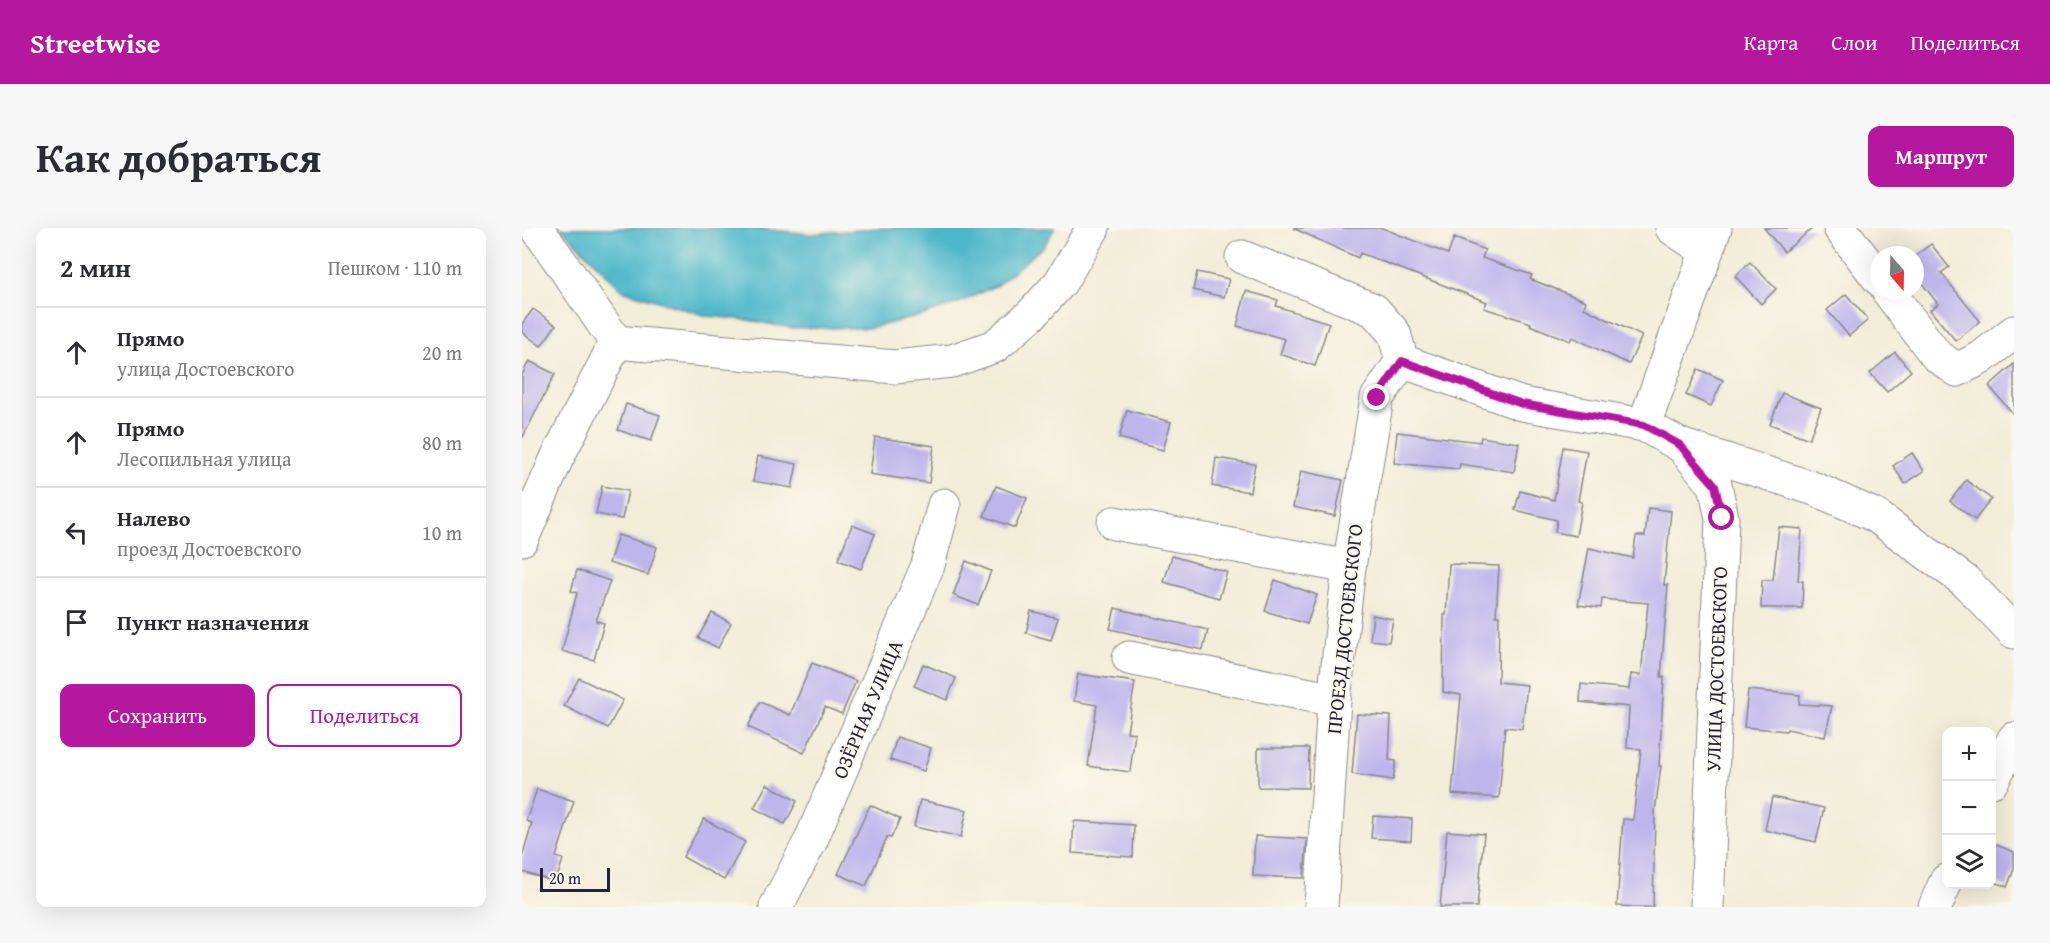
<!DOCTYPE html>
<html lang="ru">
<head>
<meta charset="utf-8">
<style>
	:root { --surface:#fff; --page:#f7f7f7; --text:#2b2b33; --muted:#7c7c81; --line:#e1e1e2; --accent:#b5179e }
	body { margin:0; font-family:"Gentium Book Plus",serif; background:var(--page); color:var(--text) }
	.controls { position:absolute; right:18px; bottom:18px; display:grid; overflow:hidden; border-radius:12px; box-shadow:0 6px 24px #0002 }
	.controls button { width:54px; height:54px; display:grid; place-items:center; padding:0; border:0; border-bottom:2px solid var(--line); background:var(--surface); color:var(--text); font:30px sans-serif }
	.compass { position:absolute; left:1348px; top:18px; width:54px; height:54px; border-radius:50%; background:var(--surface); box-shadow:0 6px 24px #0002; rotate:160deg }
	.scale { position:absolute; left:18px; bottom:15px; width:70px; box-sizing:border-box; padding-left:6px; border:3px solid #22223b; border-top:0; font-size:16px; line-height:21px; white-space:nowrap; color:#22223b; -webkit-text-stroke:4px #fbf7ec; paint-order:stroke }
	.stop { position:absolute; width:18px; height:18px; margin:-14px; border:4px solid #b5179e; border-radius:50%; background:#fff }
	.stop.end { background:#b5179e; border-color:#fff; box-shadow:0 2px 6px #0008 }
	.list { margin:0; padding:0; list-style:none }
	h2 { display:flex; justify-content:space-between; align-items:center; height:78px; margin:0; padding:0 24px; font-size:26px }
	h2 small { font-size:20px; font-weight:400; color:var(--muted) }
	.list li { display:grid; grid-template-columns:39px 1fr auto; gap:18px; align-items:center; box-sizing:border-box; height:90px; padding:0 24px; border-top:2px solid var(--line) }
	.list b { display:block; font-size:22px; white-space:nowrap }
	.list p { margin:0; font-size:20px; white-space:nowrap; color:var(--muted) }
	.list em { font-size:20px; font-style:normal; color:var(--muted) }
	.actions { display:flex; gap:12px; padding:18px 24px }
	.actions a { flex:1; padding:14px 0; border:2px solid var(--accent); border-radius:12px; text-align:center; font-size:21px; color:var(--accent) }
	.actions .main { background:var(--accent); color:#fff }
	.icon { flex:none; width:33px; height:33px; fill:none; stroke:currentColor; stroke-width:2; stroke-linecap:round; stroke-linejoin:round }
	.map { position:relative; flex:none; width:1492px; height:679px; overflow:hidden; border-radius:12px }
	header { display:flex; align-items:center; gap:36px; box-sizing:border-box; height:84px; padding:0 30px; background:var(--accent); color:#fff }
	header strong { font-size:28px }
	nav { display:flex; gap:33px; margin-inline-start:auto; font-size:21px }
	.intro { display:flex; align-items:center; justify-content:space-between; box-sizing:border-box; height:144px; padding:0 36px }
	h1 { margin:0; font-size:42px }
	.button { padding:15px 27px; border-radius:12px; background:var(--accent); color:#fff; font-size:21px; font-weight:700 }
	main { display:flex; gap:36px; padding:0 36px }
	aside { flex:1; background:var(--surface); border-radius:12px; box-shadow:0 6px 24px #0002 }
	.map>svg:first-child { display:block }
	.water { fill:#4db8ca; stroke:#386d82; stroke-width:1.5 }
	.building { fill:#bdb5ec }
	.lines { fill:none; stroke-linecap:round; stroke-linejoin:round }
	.minor-casing { stroke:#8a8889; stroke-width:35 }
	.minor { stroke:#fff; stroke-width:33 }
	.route { stroke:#b5179e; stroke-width:8 }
	.labels { text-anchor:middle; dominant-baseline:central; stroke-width:4.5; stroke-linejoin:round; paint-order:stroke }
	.street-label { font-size:20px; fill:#22223b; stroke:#fbf7ec }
</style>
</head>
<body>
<header>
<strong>Streetwise</strong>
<nav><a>Карта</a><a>Слои</a><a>Поделиться</a></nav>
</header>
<div class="intro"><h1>Как добраться</h1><a class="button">Маршрут</a></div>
<main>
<aside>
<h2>2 мин<small>Пешком · 110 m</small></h2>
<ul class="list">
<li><svg class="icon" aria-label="ahead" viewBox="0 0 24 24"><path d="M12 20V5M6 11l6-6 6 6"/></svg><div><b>Прямо</b><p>улица Достоевского</p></div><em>20 m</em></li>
<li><svg class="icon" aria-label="ahead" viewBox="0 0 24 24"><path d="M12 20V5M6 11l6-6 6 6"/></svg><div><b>Прямо</b><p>Лесопильная улица</p></div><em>80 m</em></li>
<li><svg class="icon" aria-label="left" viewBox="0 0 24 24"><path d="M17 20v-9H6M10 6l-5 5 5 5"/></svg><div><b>Налево</b><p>проезд Достоевского</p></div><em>10 m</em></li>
<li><svg class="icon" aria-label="arrive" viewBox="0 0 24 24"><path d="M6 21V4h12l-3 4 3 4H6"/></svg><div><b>Пункт назначения</b></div></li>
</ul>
<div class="actions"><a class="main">Сохранить</a><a>Поделиться</a></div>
</aside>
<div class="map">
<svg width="1492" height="679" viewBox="0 0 1492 679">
	<rect width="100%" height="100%" fill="#fbf7ec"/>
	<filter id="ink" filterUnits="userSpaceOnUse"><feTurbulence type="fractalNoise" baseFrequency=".0167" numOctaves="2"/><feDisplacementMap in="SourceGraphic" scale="12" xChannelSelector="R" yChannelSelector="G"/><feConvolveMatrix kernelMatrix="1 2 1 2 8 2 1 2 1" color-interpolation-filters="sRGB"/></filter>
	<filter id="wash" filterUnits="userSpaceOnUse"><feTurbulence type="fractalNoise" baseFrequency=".008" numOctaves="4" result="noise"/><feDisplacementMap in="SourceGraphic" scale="24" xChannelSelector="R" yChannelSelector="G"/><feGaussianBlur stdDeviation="1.35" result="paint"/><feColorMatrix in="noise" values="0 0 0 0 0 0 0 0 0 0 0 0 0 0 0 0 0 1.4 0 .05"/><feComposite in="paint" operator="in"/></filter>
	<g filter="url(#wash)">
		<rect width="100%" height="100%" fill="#f2edd7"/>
		<!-- water -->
		<path class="water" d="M 39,0 L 231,0 L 289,6 L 357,0 L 533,0 L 522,18 L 475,57 L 439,74 L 399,88 L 348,100 L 270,100 L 225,92 L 185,88 L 100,62 Z"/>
		<g id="blocks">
			<!-- building -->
			<g class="building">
				<path d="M 771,0 L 860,0 L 926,26 L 932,10 L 963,22 L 960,30 L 1010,47 L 1008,51 L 1064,73 L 1062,80 L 1120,108 L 1107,136 L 1050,109 L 1048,113 L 1008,97 L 1009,95 L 962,80 L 965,74 L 838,25 L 836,30 Z"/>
				<path d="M 1242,0 L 1291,0 L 1262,24 Z"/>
				<path d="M 1409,16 L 1427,39 L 1419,45 L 1458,93 L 1434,113 L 1408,82 L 1416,76 L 1393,46 L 1393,28 Z"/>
				<path d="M 1228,34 L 1254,61 L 1239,76 L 1213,48 Z"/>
				<path d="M 675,44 L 707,51 L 702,69 L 671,62 Z"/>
				<path d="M 724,63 L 756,72 L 754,78 L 807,95 L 793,138 L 758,126 L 763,111 L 715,98 Z"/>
				<path d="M 1324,66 L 1346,92 L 1327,108 L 1305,82 Z"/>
				<path d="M 11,81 L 34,97 L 19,118 L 0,104 L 0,96 Z"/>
				<path d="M 1373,124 L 1389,143 L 1365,164 L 1348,145 Z"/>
				<path d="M 7,133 L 33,146 L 0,211 L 0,147 Z"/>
				<path d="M 1492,136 L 1492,187 L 1467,158 Z"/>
				<path d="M 1176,141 L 1201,152 L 1189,178 L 1164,167 Z"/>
				<path d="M 1260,165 L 1299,180 L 1287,211 L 1248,196 Z"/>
				<path d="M 104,176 L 138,187 L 129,213 L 96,202 Z"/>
				<path d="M 605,182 L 649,194 L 641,222 L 597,210 Z"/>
				<path d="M 875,204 L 958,214 L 959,209 L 997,215 L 992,244 L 938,236 L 937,241 L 872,235 Z"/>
				<path d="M 353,209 L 412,218 L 407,255 L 348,246 Z"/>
				<path d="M 1041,219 L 1065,223 L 1056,273 L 1060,274 L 1054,308 L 1033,304 L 1035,292 L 993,282 L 998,263 L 1032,272 Z"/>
				<path d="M 1390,225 L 1402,243 L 1383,256 L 1371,238 Z"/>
				<path d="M 236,228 L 275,236 L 270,260 L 231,253 Z"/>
				<path d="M 694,230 L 733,236 L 728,264 L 690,258 Z"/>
				<path d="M 779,243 L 821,252 L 813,288 L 771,279 Z"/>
				<path d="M 1444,252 L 1469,271 L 1453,292 L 1428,273 Z"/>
				<path d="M 80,258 L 106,263 L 100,291 L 74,286 Z"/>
				<path d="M 474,258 L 505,270 L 493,300 L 462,288 Z"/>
				<path d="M 1126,280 L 1149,283 L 1142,357 L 1146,357 L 1139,449 L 1142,449 L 1137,538 L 1139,538 L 1133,584 L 1131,679 L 1118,679 L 1095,678 L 1101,591 L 1111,592 L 1119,521 L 1105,520 L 1107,479 L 1058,474 L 1059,456 L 1107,461 L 1109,446 L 1119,447 L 1126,375 L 1080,371 L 1079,380 L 1056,377 L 1067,320 L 1111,330 L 1114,308 L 1123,308 Z"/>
				<path d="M 330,297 L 353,306 L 339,341 L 316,332 Z"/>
				<path d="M 1257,299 L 1280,301 L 1276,353 L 1281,353 L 1280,380 L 1239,380 L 1240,352 L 1251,352 Z"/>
				<path d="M 96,307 L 135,319 L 126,347 L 87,335 Z"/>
				<path d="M 650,328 L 705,344 L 697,370 L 642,354 Z"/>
				<path d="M 444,333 L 469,343 L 456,377 L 431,367 Z"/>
				<path d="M 927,336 L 977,338 L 974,388 L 977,388 L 976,454 L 1005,457 L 1000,501 L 983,499 L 977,570 L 930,566 L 939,467 L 921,464 L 922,387 L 924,387 Z"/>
				<path d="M 55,342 L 88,353 L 74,393 L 82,395 L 72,432 L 40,423 L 55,365 L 49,363 Z"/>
				<path d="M 753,352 L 795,367 L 785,396 L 743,383 Z"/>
				<path d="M 593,380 L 686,402 L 681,422 L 588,401 Z"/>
				<path d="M 509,383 L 536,390 L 529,412 L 504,405 Z"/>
				<path d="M 190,385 L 209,395 L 196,420 L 176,410 Z"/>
				<path d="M 851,387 L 871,391 L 867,414 L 848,412 Z"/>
				<path d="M 290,435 L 334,453 L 320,486 L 303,479 L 282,525 L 226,499 L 238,474 L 268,487 Z"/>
				<path d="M 401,436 L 434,450 L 425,472 L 392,458 Z"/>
				<path d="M 556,446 L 613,454 L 605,504 L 613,505 L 608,544 L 566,538 L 575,477 L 552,473 Z"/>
				<path d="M 57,450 L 101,472 L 86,500 L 42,478 Z"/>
				<path d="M 1226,462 L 1278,467 L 1277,476 L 1310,478 L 1303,509 L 1265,501 L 1264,503 L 1222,499 Z"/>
				<path d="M 835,486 L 869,488 L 867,532 L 874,533 L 871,552 L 830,546 Z"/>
				<path d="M 375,509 L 409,520 L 402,543 L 368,532 Z"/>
				<path d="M 736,520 L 787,520 L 786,560 L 736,559 Z"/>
				<path d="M 245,556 L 275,573 L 263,596 L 232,580 Z"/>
				<path d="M 15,561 L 52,573 L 34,629 L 41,631 L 34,654 L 0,644 L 0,629 L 10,595 L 4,593 Z"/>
				<path d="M 1250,569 L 1302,580 L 1294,614 L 1243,602 Z"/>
				<path d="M 398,572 L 445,582 L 439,609 L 392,599 Z"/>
				<path d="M 348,577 L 378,591 L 369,610 L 365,609 L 344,658 L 316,646 Z"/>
				<path d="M 851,588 L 890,591 L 889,613 L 849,610 Z"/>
				<path d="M 182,591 L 223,614 L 202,652 L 161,629 Z"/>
				<path d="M 552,593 L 612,597 L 611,629 L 550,625 Z"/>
				<path d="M 925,603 L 962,606 L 955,679 L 918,679 Z"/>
				<path d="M 733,608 L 785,611 L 782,650 L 731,648 Z"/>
				<path d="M 1470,615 L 1492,624 L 1492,641 L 1485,659 L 1470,653 Z"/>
			</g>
		</g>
	</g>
	<g filter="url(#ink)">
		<use href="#blocks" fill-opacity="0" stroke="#8a8889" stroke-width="1.5"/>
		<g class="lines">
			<!-- minor casing -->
			<g class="minor-casing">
				<g id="minor">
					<path d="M 15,0 L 94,114 L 373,139 L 430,133 L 473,118 L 509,87 L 538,55 L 571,0"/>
					<path d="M 1150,0 L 1183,22"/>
					<path d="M 1318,0 L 1357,51"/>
					<path d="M 720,29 L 852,82 L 872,105 L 880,133 L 1000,176 L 1122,197 L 1158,217 L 1293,261 L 1354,288 L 1443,353 L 1492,404"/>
					<path d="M 1366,63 L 1414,127 L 1435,142 L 1459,130 L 1492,104"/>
					<path d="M 1122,197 L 1193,0"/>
					<path d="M 1159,217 L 1193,257 L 1200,290 L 1185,679"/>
					<path d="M 592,295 L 827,339"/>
					<path d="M 0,311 L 35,230 L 94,114"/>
					<path d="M 607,430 L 812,472"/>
					<path d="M 1470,553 L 1492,511"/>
					<path d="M 254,679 L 289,612 L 406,337 L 422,277"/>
					<path d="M 799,679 L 812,472 L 827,339 L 855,170 L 880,133"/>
					<path d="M 1413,679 L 1424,653"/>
				</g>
			</g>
			<!-- minor -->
			<use href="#minor" class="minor"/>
		</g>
	</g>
	<g class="lines" filter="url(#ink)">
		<!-- route -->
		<path class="route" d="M 855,170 L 880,133 L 1000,176 L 1122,197 L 1158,217 L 1193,257 L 1200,290"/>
	</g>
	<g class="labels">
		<!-- street labels -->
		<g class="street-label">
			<text transform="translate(822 401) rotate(-84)">ПРОЕЗД ДОСТОЕВСКОГО</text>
			<text transform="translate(1194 441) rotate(-88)">УЛИЦА ДОСТОЕВСКОГО</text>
			<text transform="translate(345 481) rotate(-67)">ОЗЁРНАЯ УЛИЦА</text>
		</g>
	</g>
</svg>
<div class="controls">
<button>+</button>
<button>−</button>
<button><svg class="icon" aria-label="layers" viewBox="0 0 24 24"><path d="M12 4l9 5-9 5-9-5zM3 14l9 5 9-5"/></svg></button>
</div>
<svg class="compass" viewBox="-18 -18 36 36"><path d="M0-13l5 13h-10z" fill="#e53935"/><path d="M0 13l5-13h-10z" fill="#7c7c81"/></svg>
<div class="scale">20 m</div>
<div class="stop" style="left:1200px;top:290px"></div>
<div class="stop end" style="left:855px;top:170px"></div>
</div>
</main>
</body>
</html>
